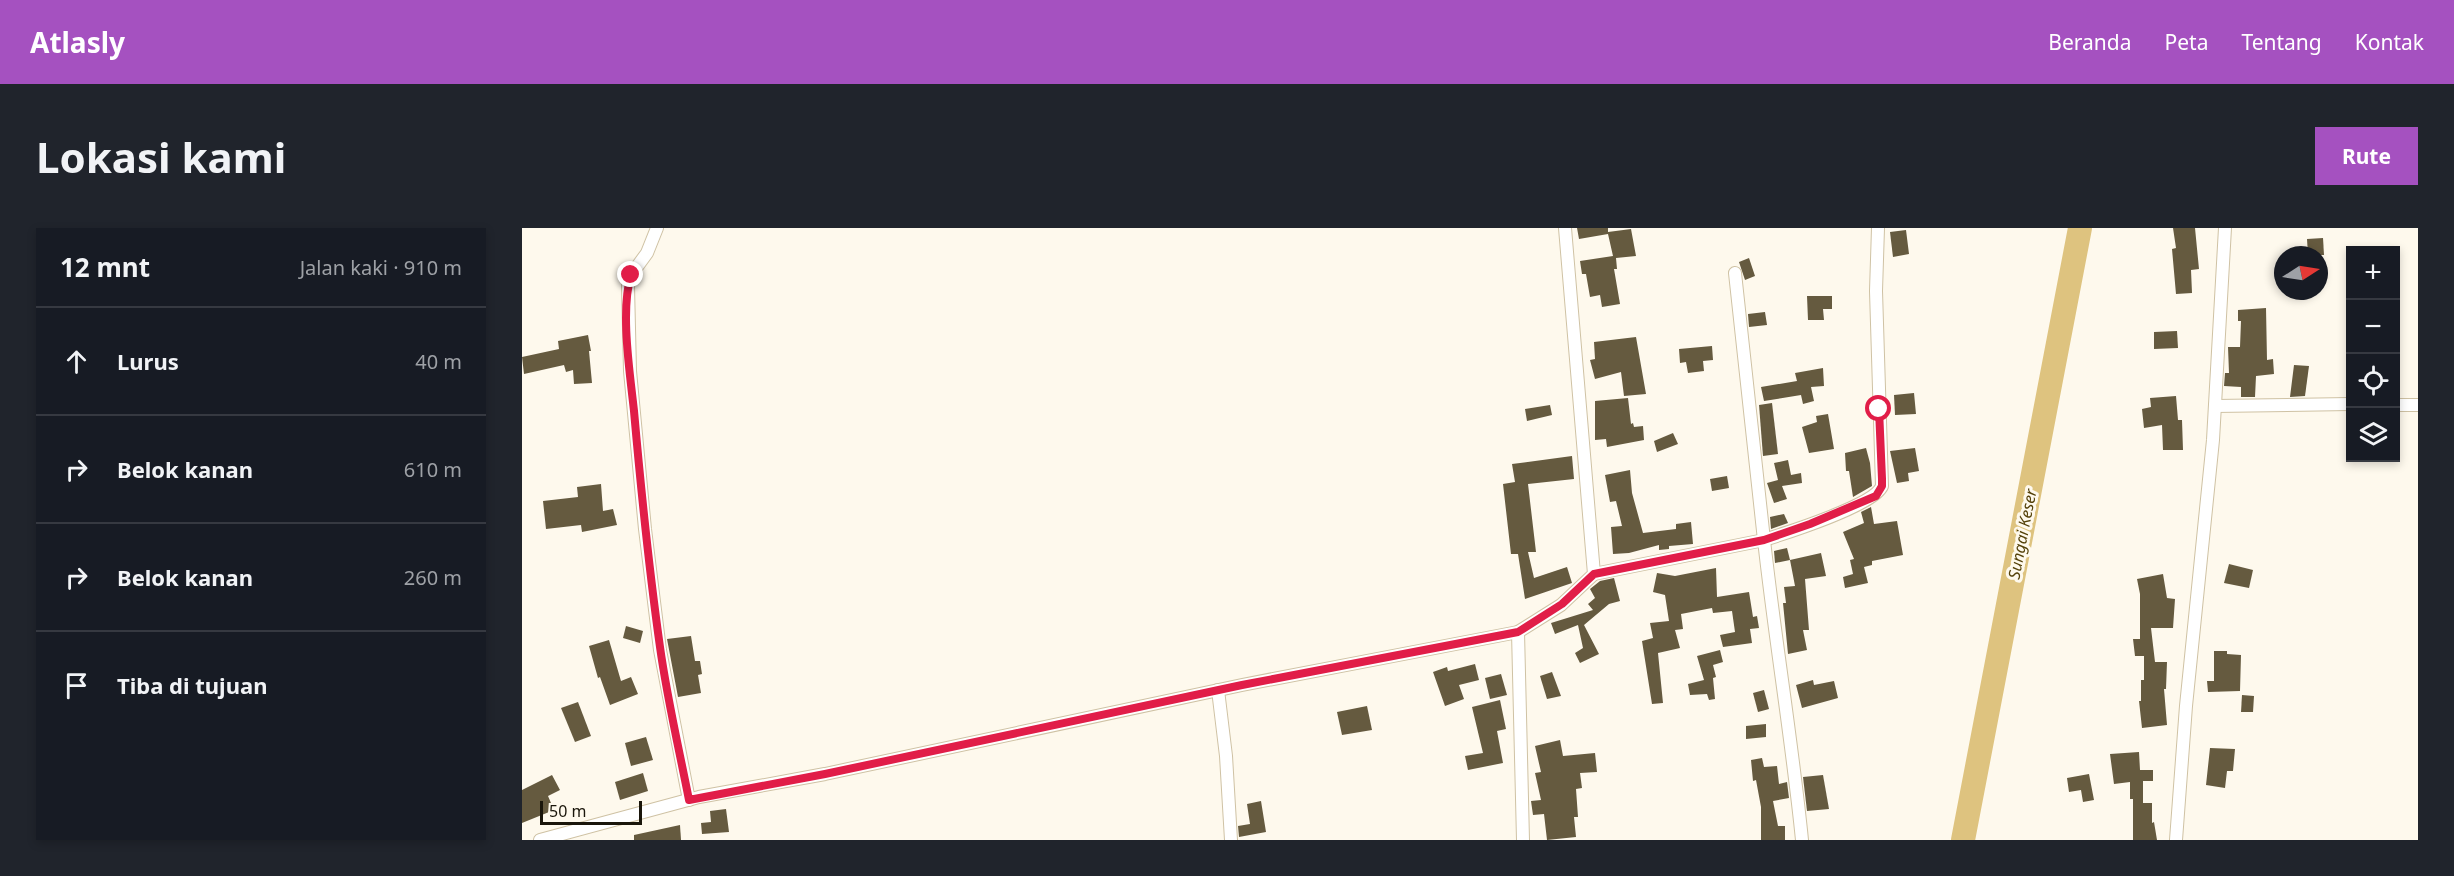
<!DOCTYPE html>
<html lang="id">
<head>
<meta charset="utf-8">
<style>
	:root { --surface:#171b24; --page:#20242c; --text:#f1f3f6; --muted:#9ea1a6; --line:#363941; --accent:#a551c0 }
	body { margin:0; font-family:"Noto Sans",sans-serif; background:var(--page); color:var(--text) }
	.controls { position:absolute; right:18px; top:18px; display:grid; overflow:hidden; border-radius:0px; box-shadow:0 3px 9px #0003 }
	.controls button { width:54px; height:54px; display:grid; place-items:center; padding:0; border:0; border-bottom:2px solid var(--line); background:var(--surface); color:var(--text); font:30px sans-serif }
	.compass { position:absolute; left:1752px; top:18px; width:54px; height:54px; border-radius:50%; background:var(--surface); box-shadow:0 3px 9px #0003; rotate:78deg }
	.scale { position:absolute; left:18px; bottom:15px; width:102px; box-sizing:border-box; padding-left:6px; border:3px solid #1a160b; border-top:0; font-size:16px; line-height:21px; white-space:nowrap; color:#1a160b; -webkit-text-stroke:4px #fef9ed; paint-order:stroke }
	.stop { position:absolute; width:18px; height:18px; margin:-14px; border:4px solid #e11d48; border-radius:50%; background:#fff }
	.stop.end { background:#e11d48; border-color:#fff; box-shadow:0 2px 6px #0008 }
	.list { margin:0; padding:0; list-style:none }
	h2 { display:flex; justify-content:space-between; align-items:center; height:78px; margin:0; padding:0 24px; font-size:26px }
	h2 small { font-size:20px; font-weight:400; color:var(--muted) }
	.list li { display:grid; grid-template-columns:39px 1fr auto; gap:18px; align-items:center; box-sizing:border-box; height:108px; padding:0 24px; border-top:2px solid var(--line) }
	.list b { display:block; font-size:22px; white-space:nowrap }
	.list em { font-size:20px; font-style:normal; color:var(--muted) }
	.icon { flex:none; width:33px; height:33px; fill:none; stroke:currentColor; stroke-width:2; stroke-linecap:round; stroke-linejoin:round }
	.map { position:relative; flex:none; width:1896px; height:612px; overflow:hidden; border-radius:0px }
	header { display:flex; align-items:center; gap:36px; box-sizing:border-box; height:84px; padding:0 30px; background:var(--accent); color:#fff }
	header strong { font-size:28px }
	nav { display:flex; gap:33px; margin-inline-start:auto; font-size:21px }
	.intro { display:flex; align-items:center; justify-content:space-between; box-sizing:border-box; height:144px; padding:0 36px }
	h1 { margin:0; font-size:42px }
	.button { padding:15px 27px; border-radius:0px; background:var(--accent); color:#fff; font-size:21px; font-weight:700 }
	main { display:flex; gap:36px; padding:0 36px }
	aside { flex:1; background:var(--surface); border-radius:0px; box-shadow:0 3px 9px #0003 }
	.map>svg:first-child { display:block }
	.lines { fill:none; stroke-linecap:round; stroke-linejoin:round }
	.river { stroke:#dec37f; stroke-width:24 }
	.building { fill:#655a3f }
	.minor-casing { stroke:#cfc2a4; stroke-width:14 }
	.minor { stroke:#fff; stroke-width:12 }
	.route { stroke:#e11d48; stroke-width:8 }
	.labels { text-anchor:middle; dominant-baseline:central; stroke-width:6; stroke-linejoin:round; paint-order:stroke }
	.water-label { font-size:16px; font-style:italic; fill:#544109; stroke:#fef9ed }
</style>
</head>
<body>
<header>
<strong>Atlasly</strong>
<nav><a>Beranda</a><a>Peta</a><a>Tentang</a><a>Kontak</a></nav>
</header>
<div class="intro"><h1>Lokasi kami</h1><a class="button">Rute</a></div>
<main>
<aside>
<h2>12 mnt<small>Jalan kaki · 910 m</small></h2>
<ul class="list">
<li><svg class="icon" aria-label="ahead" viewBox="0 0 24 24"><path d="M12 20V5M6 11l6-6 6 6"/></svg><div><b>Lurus</b></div><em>40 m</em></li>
<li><svg class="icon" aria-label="right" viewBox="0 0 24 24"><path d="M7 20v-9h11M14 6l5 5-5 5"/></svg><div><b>Belok kanan</b></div><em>610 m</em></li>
<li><svg class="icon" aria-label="right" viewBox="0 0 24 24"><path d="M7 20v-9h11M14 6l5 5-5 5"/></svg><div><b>Belok kanan</b></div><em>260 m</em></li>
<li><svg class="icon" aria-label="arrive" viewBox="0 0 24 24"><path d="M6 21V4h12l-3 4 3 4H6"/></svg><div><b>Tiba di tujuan</b></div></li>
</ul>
</aside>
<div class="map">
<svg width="1896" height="612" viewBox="0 0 1896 612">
	<rect width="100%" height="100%" fill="#fef9ed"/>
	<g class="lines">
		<!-- river -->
		<path class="river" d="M 1441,612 L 1558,0"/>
	</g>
	<!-- building -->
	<g class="building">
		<path d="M 1055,0 L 1086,0 L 1086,4 L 1109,1 L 1114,28 L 1094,30 L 1095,41 L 1092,41 L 1098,76 L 1080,79 L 1078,67 L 1068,69 L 1064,46 L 1060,46 L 1058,33 L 1091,28 L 1086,6 L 1057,11 Z"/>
		<path d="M 1651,0 L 1673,0 L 1677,41 L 1669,42 L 1670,65 L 1654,66 L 1650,21 L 1654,20 Z"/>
		<path d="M 1384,2 L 1387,26 L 1371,29 L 1368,4 Z"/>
		<path d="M 1801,10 L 1802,27 L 1786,27 L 1785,11 Z"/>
		<path d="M 1227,30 L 1233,48 L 1223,52 L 1217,34 Z"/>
		<path d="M 1285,68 L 1310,68 L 1310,81 L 1301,81 L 1302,92 L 1286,92 Z"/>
		<path d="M 1744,80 L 1745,132 L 1751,131 L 1752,146 L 1734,148 L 1733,169 L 1719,169 L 1719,159 L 1702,158 L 1703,145 L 1707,145 L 1706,119 L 1718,119 L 1719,93 L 1716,93 L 1716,82 Z"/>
		<path d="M 1243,84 L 1245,97 L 1227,99 L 1226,86 Z"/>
		<path d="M 1655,103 L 1656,120 L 1632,121 L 1632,104 Z"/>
		<path d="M 66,107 L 69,123 L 67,123 L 70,155 L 52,156 L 51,142 L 44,144 L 42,137 L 2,146 L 0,129 L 37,121 L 36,113 Z"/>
		<path d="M 1114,109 L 1124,166 L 1102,168 L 1099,144 L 1073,151 L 1068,132 L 1073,131 L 1072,114 Z"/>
		<path d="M 1190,118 L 1191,132 L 1181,133 L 1182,143 L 1166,145 L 1164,134 L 1158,135 L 1157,121 Z"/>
		<path d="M 1772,137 L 1787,138 L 1783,168 L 1768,169 Z"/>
		<path d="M 1301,140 L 1302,158 L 1289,159 L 1292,173 L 1281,176 L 1279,167 L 1242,173 L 1239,159 L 1275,153 L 1273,145 Z"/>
		<path d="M 1392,165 L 1394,186 L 1373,187 L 1372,167 Z"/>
		<path d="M 1654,168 L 1656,192 L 1660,192 L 1661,222 L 1641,222 L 1640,197 L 1622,200 L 1620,181 L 1629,179 L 1628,170 Z"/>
		<path d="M 1106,170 L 1109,196 L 1111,195 L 1112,199 L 1121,198 L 1122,212 L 1085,219 L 1084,211 L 1073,212 L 1073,173 Z"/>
		<path d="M 1250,175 L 1256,226 L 1241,228 L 1237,177 Z"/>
		<path d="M 1028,177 L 1030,187 L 1005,193 L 1003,181 Z"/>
		<path d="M 1306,186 L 1312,221 L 1287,225 L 1280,199 L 1295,194 L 1294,188 Z"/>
		<path d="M 1151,205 L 1156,216 L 1135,224 L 1132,213 Z"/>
		<path d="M 1344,220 L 1348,235 L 1350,258 L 1331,269 L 1327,243 L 1324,243 L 1323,225 Z"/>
		<path d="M 1393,220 L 1397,243 L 1386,245 L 1387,253 L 1375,255 L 1368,223 Z"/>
		<path d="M 1050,228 L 1052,251 L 1006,256 L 1014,324 L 1006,324 L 1012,350 L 1045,339 L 1050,355 L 1003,371 L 996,326 L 989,326 L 981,256 L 993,254 L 990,236 Z"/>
		<path d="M 1266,232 L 1269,247 L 1279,245 L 1280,255 L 1260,258 L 1265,271 L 1252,275 L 1245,255 L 1256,252 L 1252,235 Z"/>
		<path d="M 1108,242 L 1110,265 L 1121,305 L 1154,301 L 1154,296 L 1169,294 L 1171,316 L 1147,318 L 1147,321 L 1137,322 L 1137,317 L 1107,325 L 1091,326 L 1089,299 L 1100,298 L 1094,273 L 1088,274 L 1083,247 Z"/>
		<path d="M 1205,248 L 1207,260 L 1190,263 L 1188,251 Z"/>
		<path d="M 79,256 L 81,283 L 91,281 L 95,297 L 60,304 L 59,297 L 24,301 L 21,273 L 56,269 L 55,259 Z"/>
		<path d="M 1349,279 L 1352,296 L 1375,293 L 1381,327 L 1350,333 L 1350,337 L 1342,339 L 1346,355 L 1323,360 L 1321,349 L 1331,346 L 1328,332 L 1332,331 L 1321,304 L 1342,295 L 1339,284 Z"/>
		<path d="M 1262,286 L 1266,295 L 1249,301 L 1248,289 Z"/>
		<path d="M 1265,320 L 1268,332 L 1253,335 L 1252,323 Z"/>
		<path d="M 1299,325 L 1304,348 L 1283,351 L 1287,402 L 1281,402 L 1285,422 L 1266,426 L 1261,375 L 1264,375 L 1262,359 L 1273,358 L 1268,332 Z"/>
		<path d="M 1707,336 L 1731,342 L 1727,360 L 1702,355 Z"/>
		<path d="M 1194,340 L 1195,369 L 1227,364 L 1231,389 L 1235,388 L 1237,400 L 1228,401 L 1230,415 L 1201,419 L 1198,407 L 1213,404 L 1210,383 L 1191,385 L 1190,380 L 1159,386 L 1161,401 L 1153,402 L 1158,420 L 1136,425 L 1141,475 L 1130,476 L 1120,413 L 1131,410 L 1128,395 L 1147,393 L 1143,367 L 1131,364 L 1135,345 L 1153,348 Z"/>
		<path d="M 1641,346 L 1645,370 L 1653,371 L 1651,400 L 1629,400 L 1633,434 L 1645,434 L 1644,461 L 1642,461 L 1645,497 L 1620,500 L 1617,473 L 1619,473 L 1619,452 L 1622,452 L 1622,428 L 1613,428 L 1611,411 L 1618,411 L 1618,366 L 1615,351 Z"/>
		<path d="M 1092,350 L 1098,373 L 1087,376 L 1062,397 L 1077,426 L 1058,435 L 1053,425 L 1061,420 L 1056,397 L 1033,406 L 1029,395 L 1071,382 L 1066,376 L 1073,370 L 1068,361 L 1078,353 Z"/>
		<path d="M 104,398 L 121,403 L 118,415 L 101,410 Z"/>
		<path d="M 169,408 L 173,433 L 178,433 L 180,446 L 176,447 L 179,465 L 156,469 L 145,411 Z"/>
		<path d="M 87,412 L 99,453 L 109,449 L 116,466 L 88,477 L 78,449 L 76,450 L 67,418 Z"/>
		<path d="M 1198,422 L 1201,434 L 1191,437 L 1194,449 L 1191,450 L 1193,471 L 1187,472 L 1185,466 L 1168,467 L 1166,456 L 1182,452 L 1175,428 Z"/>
		<path d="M 1692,423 L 1705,423 L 1705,426 L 1719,427 L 1718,463 L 1686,464 L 1685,453 L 1692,453 Z"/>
		<path d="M 953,436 L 957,452 L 937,457 L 942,471 L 923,478 L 911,444 L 925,439 L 926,443 Z"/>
		<path d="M 1030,444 L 1039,468 L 1025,471 L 1018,448 Z"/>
		<path d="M 979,446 L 985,467 L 968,471 L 963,450 Z"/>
		<path d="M 1291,452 L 1292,457 L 1312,453 L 1316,470 L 1280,480 L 1274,457 Z"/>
		<path d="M 1242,462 L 1247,481 L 1236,484 L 1231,465 Z"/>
		<path d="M 1720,467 L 1732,468 L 1731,484 L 1719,484 Z"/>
		<path d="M 978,472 L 984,501 L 975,503 L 981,535 L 946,542 L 943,528 L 961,525 L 950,479 Z"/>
		<path d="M 56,474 L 69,508 L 53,514 L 39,480 Z"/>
		<path d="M 845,478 L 850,502 L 820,507 L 815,484 Z"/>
		<path d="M 1244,496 L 1244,509 L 1224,511 L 1224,498 Z"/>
		<path d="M 124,509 L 131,532 L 109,538 L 103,515 Z"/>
		<path d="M 1038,512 L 1041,528 L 1073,525 L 1075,544 L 1058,545 L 1060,560 L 1054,561 L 1056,589 L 1052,589 L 1054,609 L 1025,612 L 1022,586 L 1011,587 L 1009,573 L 1019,572 L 1013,545 L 1019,544 L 1013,518 Z"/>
		<path d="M 1688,520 L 1713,521 L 1711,543 L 1705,543 L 1703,560 L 1684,557 Z"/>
		<path d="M 1617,524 L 1618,542 L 1631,542 L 1631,553 L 1621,553 L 1621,575 L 1630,575 L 1630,595 L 1632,594 L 1635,612 L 1611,612 L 1611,571 L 1608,571 L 1608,554 L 1592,556 L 1588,526 Z"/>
		<path d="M 1240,530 L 1242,539 L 1255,538 L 1257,556 L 1265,554 L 1267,570 L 1251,573 L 1256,598 L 1263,598 L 1263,612 L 1239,612 L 1239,579 L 1234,552 L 1231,553 L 1229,532 Z"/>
		<path d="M 121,545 L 126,563 L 98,572 L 93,554 Z"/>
		<path d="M 1567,546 L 1572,572 L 1561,574 L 1559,562 L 1547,564 L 1545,550 Z"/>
		<path d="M 30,547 L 38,562 L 26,568 L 32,582 L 0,595 L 0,562 Z"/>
		<path d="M 1301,547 L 1307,581 L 1285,583 L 1281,549 Z"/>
		<path d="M 739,573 L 744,604 L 717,609 L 716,598 L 728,596 L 725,576 Z"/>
		<path d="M 204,581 L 207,604 L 180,606 L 179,595 L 189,594 L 188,583 Z"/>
		<path d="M 158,597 L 159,612 L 112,612 L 112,607 Z"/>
	</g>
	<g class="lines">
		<!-- minor casing -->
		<g class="minor-casing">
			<g id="minor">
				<path d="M 135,0 L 125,25 L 109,47 L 106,58 L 108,143 L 123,301 L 138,422 L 167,572"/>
				<path d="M 1213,45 L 1242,312 C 1264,305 1353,277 1360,258 L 1354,63 L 1356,0"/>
				<path d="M 1874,177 L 1896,177"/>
				<path d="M 1693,178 L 1828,176"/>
				<path d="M 1072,346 L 1242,312 C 1253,412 1270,512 1280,612"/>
				<path d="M 696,462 L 704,528 L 709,612"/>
				<path d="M 18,612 L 177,569 L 303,546 L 720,457 L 996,404"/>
				<path d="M 1001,612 L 996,404 L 1039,377 L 1072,346 L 1043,0"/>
				<path d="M 1654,612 L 1664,478 L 1691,212 L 1703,0"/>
			</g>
		</g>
		<!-- minor -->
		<use href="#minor" class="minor"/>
	</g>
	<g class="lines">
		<!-- route -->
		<path class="route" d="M 109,47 C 98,83 108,145 112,183 C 119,262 127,341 138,419 C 145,470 157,521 167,572 L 303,546 L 720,457 L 996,404 L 1040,376 L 1072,346 L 1242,312 L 1288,296 L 1354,268 L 1360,258 L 1360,251 L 1357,181"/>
	</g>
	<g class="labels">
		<!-- water labels -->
		<g class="water-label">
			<text transform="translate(1500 306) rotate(-79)">Sungai Keser</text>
		</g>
	</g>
</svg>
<div class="controls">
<button>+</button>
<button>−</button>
<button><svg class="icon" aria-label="locate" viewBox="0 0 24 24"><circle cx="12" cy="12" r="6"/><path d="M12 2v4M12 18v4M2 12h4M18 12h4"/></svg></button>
<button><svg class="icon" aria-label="layers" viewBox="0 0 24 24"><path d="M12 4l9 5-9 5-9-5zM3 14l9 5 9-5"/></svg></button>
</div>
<svg class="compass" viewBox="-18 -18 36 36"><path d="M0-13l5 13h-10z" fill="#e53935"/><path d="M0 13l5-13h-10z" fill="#9ea1a6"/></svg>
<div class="scale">50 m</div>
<div class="stop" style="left:1357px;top:181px"></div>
<div class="stop end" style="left:109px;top:47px"></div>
</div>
</main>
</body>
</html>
